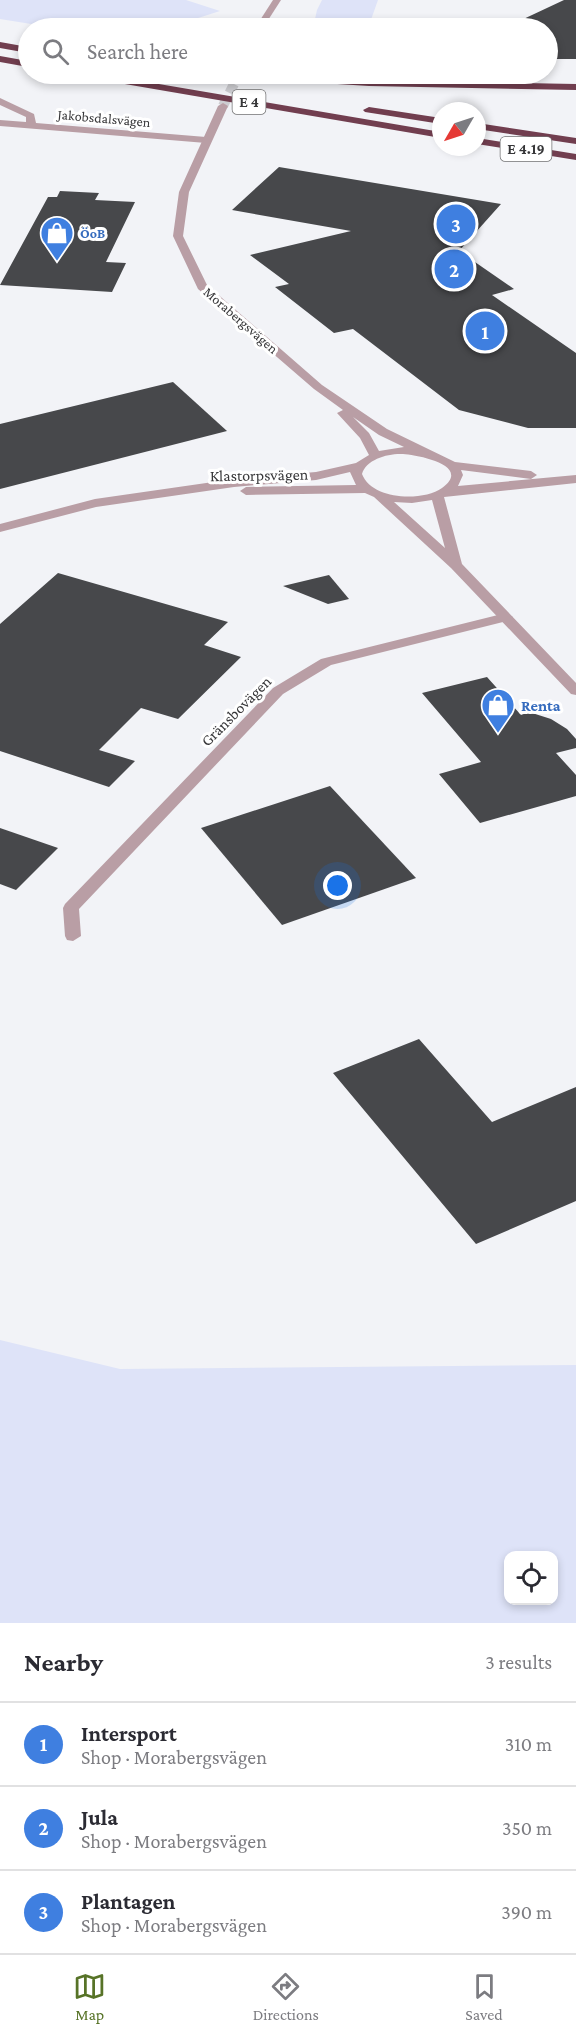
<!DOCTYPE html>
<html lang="en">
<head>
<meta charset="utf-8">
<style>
	:root { --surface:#fff; --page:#f7f7f7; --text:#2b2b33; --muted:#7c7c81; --line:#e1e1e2; --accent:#577327 }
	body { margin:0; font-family:"Crimson Pro",serif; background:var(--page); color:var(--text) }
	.controls { position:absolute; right:18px; bottom:18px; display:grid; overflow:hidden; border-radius:12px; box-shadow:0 3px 9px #0003 }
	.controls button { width:54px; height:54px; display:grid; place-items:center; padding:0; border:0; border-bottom:2px solid var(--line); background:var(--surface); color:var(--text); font:30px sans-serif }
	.compass { position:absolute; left:432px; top:102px; width:54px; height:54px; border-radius:50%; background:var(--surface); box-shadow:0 3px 9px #0003; rotate:231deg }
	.you { position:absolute; left:338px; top:886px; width:21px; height:21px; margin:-15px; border:4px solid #fff; border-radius:50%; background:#1a73e8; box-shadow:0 0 0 9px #1a73e833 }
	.badge { display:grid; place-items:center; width:39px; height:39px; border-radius:50%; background:var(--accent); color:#fff; font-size:20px; font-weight:700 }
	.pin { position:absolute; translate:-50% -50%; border:3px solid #fff; box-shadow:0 2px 6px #0006 }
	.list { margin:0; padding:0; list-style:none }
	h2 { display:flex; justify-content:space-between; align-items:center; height:78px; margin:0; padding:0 24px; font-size:26px }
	h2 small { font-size:20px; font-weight:400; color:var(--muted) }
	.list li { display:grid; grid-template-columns:39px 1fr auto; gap:18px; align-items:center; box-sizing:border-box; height:84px; padding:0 24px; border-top:2px solid var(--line) }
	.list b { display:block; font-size:22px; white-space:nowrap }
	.list p { margin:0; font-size:20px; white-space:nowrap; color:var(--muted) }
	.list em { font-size:20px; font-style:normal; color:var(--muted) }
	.icon { flex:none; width:33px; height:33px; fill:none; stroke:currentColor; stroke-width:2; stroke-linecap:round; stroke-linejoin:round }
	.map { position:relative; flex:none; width:576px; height:1623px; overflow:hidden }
	.search { position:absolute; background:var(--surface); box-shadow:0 3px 9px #0003; left:18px; right:18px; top:18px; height:66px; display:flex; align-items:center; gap:15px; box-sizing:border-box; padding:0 21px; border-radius:33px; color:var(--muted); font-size:22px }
	.sheet { height:330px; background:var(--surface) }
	nav { display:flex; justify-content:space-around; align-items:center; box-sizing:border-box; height:84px; border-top:2px solid var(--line); background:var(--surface); font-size:16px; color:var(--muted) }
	nav a { display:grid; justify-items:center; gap:3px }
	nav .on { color:var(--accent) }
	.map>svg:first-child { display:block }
	.green { fill:#dee3f8; fill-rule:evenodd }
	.building { fill:#47484b }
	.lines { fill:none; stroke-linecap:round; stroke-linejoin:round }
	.tertiary-tunnel { stroke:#cdcdd1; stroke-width:10; stroke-dasharray:10 4.5; stroke-linecap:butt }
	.minor { fill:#b99ea5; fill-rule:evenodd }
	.tertiary { fill:#b99ea5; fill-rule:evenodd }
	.motorway { fill:#713e4f; fill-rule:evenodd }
	.labels { text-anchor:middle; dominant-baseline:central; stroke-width:6; stroke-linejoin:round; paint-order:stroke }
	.far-street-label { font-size:14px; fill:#373739; stroke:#fff }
	.far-shop-label { font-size:14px; font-weight:bold; fill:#366cbe; stroke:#fff; text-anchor:start }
	.shield { fill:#fff; stroke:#737374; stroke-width:1.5 }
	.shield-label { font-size:15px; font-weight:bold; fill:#373739 }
	.street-label { font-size:16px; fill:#373739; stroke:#fff }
	.shop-label { font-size:16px; font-weight:bold; fill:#366cbe; stroke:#fff; text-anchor:start }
</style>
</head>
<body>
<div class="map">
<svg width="576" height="1623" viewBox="0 0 576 1623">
	<rect width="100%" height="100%" fill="#f2f3f7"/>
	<!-- green -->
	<g class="green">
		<path d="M 0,0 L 186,0 L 220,11 L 195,19 L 183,28 L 56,28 L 0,19 Z"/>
		<path d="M 322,0 L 378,0 L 368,28 L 313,28 L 317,10 Z"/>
		<path d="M 0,1340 L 120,1369 L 576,1365 L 576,1623 L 0,1623 ZM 508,1556 L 554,1556 L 554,1600 L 508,1600 Z"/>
	</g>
	<!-- building -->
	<g class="building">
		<path d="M 564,0 L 576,0 L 576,59 L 548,59 L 548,28 L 504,28 Z"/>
		<path d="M 279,167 L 501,204 L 459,251 L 514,289 L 492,295 L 576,353 L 576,428 L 528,428 L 459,410 L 353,329 L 334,333 L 275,287 L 289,284 L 250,255 L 351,231 L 232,210 Z"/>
		<path d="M 60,191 L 99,193 L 95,200 L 135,202 L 106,262 L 126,263 L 112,292 L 0,285 L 48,197 L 57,197 Z"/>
		<path d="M 173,382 L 227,431 L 0,489 L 0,424 Z"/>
		<path d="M 58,573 L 228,622 L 204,645 L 241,657 L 178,719 L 141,708 L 99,750 L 135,761 L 109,787 L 0,751 L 0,624 Z"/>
		<path d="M 329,575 L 349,599 L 328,604 L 283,586 Z"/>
		<path d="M 487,677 L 521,715 L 529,712 L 551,719 L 567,729 L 576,739 L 576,748 L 556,753 L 576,775 L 576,796 L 480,823 L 439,774 L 481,762 L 422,693 Z"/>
		<path d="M 330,786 L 416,878 L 282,925 L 201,828 Z"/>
		<path d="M 0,828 L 58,848 L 16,890 L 0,884 Z"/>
		<path d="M 419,1039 L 492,1122 L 576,1087 L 576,1201 L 476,1244 L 333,1073 Z"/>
	</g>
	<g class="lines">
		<!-- tertiary-tunnel -->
		<path class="tertiary-tunnel" d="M 223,106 L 239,74"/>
		<!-- minor -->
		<g class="minor">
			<path d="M 0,98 L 34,114 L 36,123 L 206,137 L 211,140 L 206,143 L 0,126 L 0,120 L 26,122 L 26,117 L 0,105 Z"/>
			<path d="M 506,613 L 513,617 L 511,620 L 331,665 L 283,694 L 79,909 L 81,936 L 73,941 L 67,940 L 65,936 L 63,908 L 65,904 L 273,688 L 321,659 Z"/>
		</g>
		<!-- tertiary -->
		<g class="tertiary">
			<path d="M 273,0 L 281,0 L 263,28 L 255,28 Z"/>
			<path d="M 223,103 L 228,106 L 189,192 L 183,236 L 207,285 L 322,385 L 387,429 L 455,462 L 531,471 L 537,475 L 531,479 L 461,470 L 463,475 L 458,486 L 576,475 L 576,483 L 444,497 L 462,564 L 576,683 L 576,695 L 571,694 L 451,568 L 374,497 L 365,493 L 246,495 L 240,491 L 246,487 L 356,485 L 350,472 L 316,480 L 234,487 L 96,507 L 0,532 L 0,524 L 95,499 L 234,479 L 316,472 L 356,463 L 369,455 L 360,438 L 337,413 L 343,410 L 314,389 L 198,289 L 173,236 L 179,192 L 218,106 ZM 353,417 L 379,435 L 404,447 L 379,451 L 369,433 ZM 403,454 C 417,455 473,465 442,488 C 422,502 372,500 362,474 C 366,459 389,453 403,454 ZM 432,500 L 445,548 L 394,502 L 412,503 Z"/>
		</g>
		<!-- motorway -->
		<g class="motorway">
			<path d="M 0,42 L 28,47 L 28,53 L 0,48 Z"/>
			<path d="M 0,56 L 28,61 L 28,67 L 0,62 Z"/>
			<path d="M 79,74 L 100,74 L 441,132 L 441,138 L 84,77 Z"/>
			<path d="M 219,74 L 268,74 L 369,80 L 576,84 L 576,90 L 369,86 L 224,77 Z"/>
			<path d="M 369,107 L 441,118 L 441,124 L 365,112 L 363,110 Z"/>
			<path d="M 477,123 L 576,138 L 576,144 L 477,129 Z"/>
			<path d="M 477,138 L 576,154 L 576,160 L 477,144 Z"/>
		</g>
	</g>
	<!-- icons -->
	<defs>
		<g id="shop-pin" transform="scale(1.725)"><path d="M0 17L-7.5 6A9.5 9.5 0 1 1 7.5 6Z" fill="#3f7fe0" stroke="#fff"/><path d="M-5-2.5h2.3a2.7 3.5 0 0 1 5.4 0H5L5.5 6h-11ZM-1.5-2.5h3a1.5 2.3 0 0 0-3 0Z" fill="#fff"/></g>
	</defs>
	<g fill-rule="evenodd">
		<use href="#shop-pin" x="57" y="233"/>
		<use href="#shop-pin" x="498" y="705"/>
	</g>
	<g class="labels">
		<!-- far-street labels -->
		<g class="far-street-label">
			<text transform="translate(104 118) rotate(5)">Jakobsdalsvägen</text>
			<text transform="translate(241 320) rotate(41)">Morabergsvägen</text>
		</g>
		<!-- far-shop labels -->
		<g class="far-shop-label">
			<text x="80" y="233">ÖoB</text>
		</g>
		<!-- shield labels -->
		<g class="shield">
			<rect x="232.5" y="90" width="33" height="24" rx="4.5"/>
			<rect x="500.5" y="137" width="51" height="24" rx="4.5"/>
		</g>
		<g class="shield-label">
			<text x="249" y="102">E 4</text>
			<text x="526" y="149">E 4.19</text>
		</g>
		<!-- street labels -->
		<g class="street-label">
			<text transform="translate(259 475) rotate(-1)">Klastorpsvägen</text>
			<text transform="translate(236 711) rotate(-45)">Gränsbovägen</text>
		</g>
		<!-- shop labels -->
		<g class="shop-label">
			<text x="521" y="705">Renta</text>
		</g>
	</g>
</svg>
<div class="controls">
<button><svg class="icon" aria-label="locate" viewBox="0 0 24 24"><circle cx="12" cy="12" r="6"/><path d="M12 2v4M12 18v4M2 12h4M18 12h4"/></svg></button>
</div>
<svg class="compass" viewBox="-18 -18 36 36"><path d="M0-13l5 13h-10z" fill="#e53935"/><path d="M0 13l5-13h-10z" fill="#7c7c81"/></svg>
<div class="you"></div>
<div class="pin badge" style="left:485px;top:331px;background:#3f7fe0">1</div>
<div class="pin badge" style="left:454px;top:269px;background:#3f7fe0">2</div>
<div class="pin badge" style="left:456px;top:224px;background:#3f7fe0">3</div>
<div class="search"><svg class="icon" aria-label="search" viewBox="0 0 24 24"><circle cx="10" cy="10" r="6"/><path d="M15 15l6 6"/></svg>Search here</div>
</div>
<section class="sheet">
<h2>Nearby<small>3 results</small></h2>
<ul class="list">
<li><span class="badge" style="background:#3f7fe0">1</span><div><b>Intersport</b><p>Shop · Morabergsvägen</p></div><em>310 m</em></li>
<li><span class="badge" style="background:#3f7fe0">2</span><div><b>Jula</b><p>Shop · Morabergsvägen</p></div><em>350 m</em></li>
<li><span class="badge" style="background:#3f7fe0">3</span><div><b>Plantagen</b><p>Shop · Morabergsvägen</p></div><em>390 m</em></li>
</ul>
</section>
<nav>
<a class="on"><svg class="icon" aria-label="map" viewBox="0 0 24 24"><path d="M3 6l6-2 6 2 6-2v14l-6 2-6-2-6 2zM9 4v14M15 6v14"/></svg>Map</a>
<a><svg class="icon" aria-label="directions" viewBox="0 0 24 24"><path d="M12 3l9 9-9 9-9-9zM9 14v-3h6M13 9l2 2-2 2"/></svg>Directions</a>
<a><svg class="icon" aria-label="saved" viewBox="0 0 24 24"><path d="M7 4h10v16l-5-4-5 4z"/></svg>Saved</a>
</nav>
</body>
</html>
